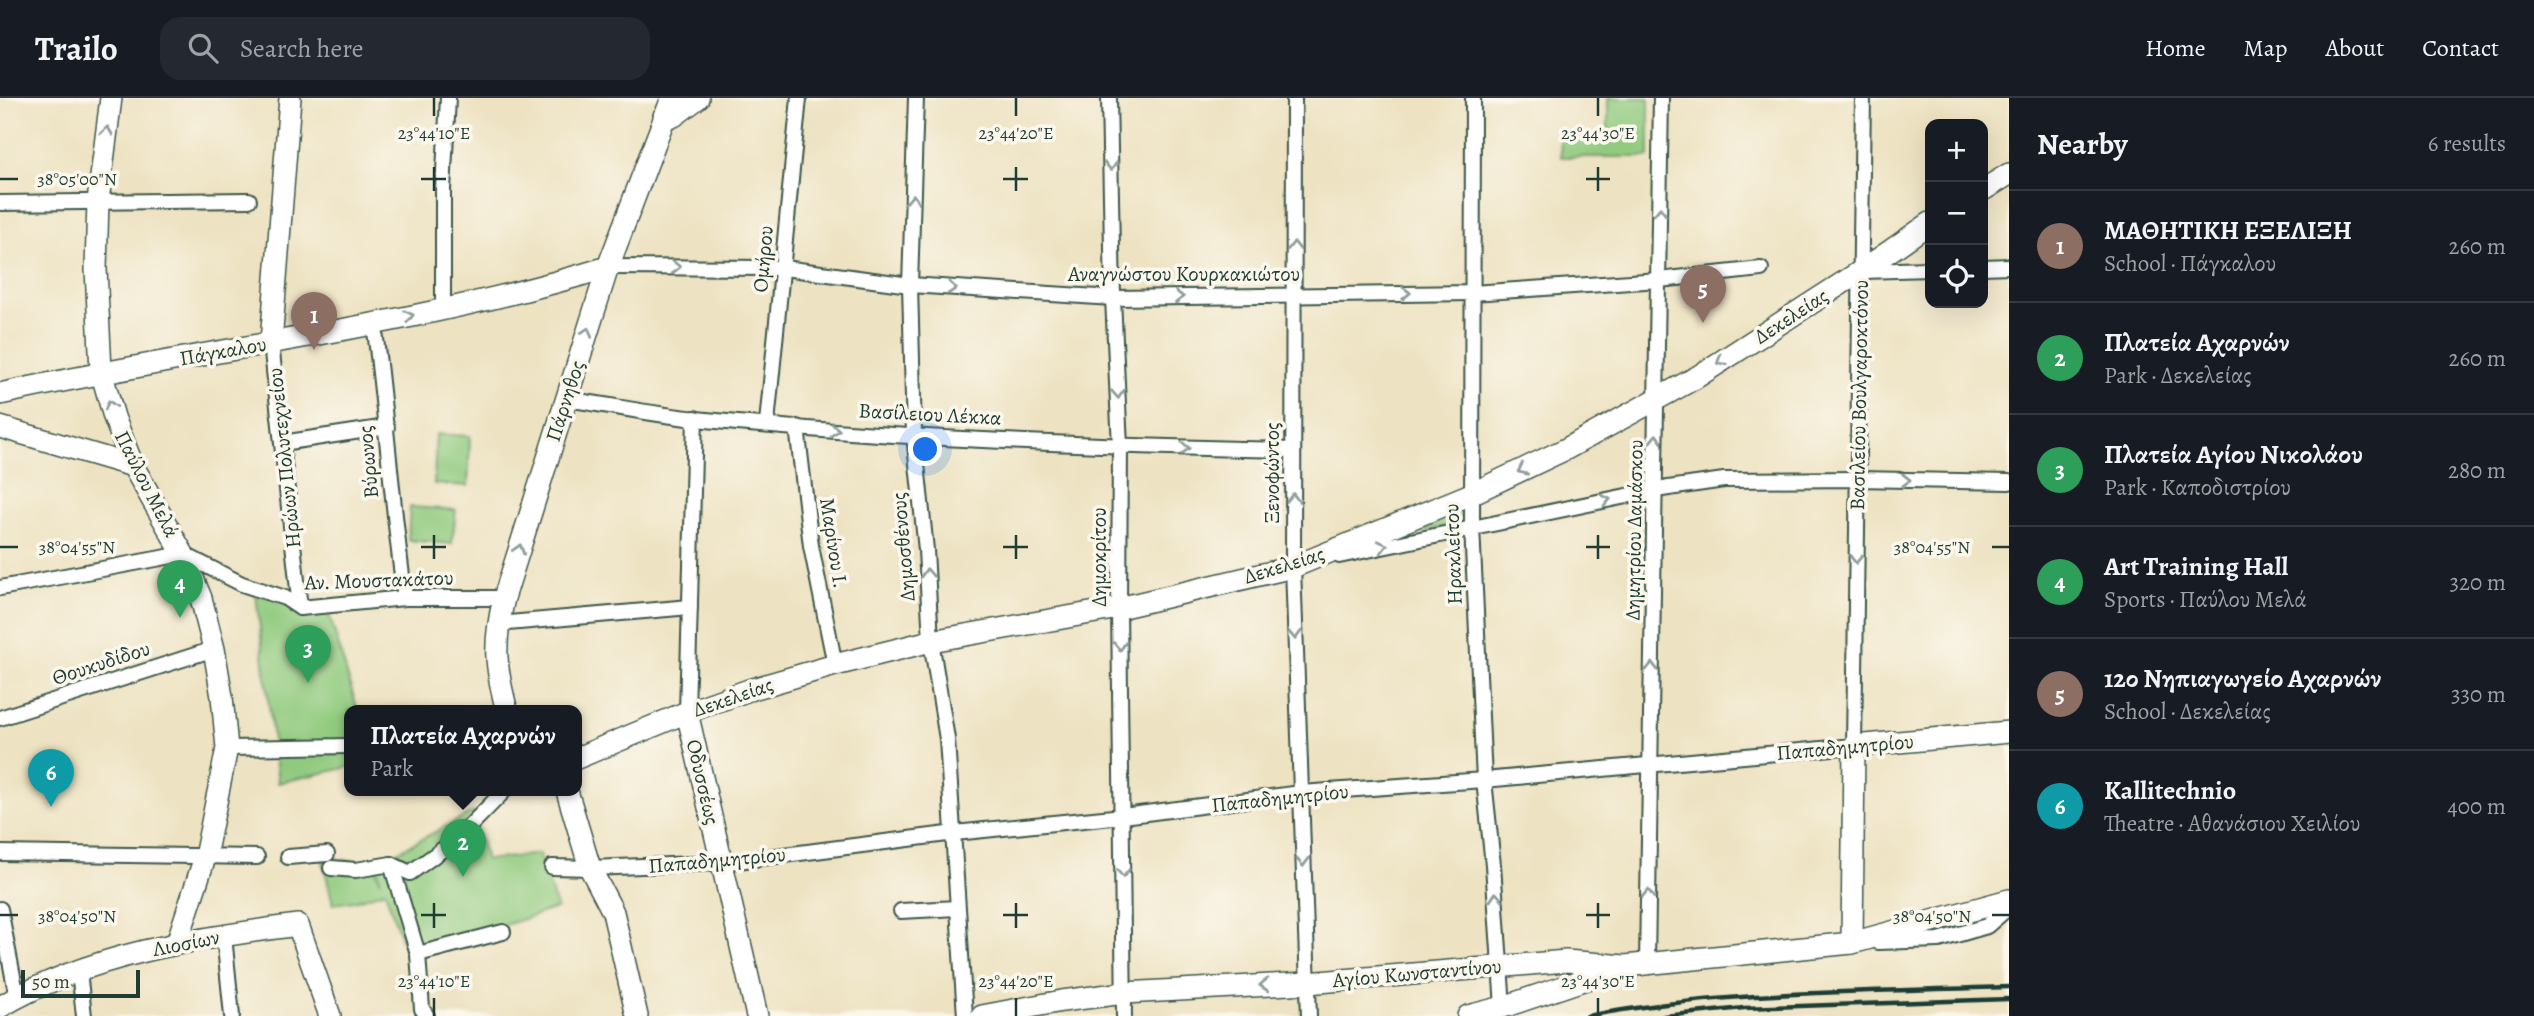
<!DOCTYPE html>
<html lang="en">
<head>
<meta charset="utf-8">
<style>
	:root { --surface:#171b24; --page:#242831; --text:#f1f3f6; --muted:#9ea1a6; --line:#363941; --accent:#b45309 }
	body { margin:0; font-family:Alegreya,serif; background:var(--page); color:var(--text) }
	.controls { position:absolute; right:21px; top:21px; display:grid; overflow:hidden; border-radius:14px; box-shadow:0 7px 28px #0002 }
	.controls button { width:63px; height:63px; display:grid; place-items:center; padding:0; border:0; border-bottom:2px solid var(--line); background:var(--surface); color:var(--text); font:35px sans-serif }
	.scale { position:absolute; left:21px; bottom:18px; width:119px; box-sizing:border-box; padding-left:7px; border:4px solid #1f3d34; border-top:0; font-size:19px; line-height:24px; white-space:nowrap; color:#1f3d34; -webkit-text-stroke:5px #fbf7ec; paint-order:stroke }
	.you { position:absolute; left:926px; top:352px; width:24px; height:24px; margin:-18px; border:5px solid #fff; border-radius:50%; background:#1a73e8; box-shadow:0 0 0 10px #1a73e833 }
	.badge { display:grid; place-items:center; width:46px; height:46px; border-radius:50%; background:var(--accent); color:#fff; font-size:23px; font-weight:700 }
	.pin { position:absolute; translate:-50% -58px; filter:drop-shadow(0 2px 4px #0008) }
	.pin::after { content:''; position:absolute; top:37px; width:24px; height:21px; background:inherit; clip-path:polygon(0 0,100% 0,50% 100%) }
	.popup { position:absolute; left:344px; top:607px; width:238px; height:91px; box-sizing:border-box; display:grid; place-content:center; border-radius:14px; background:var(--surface); filter:drop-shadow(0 2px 5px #0005); font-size:23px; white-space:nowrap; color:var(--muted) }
	.popup b { font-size:26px; color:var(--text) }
	.popup::after { content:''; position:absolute; left:50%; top:100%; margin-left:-14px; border:14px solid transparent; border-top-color:var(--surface) }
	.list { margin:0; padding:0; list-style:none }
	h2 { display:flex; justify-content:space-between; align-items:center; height:91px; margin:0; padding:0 28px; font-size:30px }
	h2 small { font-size:23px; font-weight:400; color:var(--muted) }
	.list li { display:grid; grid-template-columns:46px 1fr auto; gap:21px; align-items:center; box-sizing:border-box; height:112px; padding:0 28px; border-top:2px solid var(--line) }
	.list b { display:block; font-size:26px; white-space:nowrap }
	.list p { margin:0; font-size:23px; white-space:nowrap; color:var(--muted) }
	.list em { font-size:23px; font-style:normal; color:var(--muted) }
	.icon { flex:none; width:38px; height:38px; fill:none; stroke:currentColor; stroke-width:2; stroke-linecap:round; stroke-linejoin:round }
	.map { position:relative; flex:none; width:2009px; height:918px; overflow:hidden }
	header { display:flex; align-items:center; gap:42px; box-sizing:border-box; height:98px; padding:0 35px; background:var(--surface); border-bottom:2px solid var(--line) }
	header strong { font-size:33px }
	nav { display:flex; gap:38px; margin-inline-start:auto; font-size:24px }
	.search { width:490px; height:63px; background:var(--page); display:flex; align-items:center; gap:18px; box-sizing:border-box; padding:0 24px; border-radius:21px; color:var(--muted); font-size:26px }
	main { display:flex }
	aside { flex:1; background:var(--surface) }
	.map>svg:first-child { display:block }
	.park { fill:#90ca7e; stroke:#588459; stroke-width:2 }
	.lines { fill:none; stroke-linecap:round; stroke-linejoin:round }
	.street-casing { stroke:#3e5649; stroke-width:18 }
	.secondary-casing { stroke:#3e5649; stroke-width:24 }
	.street { stroke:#fff; stroke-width:14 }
	.secondary { stroke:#fff; stroke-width:21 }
	.rail { stroke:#1f3d34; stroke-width:4.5 }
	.oneway { stroke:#8f9e9a }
	.ticks { fill:none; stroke:#1f3d34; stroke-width:2.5 }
	.labels { text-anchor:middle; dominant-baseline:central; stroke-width:7; stroke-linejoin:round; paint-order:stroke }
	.street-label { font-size:21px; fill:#1f3d34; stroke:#fbf7ec }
	.ticks-label { font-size:18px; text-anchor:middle; fill:#1f3d34; stroke:#fbf7ec; stroke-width:7; stroke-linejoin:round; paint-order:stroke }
</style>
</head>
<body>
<header>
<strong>Trailo</strong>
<div class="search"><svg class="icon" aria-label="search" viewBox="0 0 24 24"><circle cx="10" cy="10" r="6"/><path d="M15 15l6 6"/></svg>Search here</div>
<nav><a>Home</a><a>Map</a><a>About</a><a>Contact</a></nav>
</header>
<main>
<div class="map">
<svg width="2009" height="918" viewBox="0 0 2009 918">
	<rect width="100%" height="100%" fill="#fbf7ec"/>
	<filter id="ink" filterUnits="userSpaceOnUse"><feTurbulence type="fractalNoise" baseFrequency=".0143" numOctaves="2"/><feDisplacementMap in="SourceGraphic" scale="14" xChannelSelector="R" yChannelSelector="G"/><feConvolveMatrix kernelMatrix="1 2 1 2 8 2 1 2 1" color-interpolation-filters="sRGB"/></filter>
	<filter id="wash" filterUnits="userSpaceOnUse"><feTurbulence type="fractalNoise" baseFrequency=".00686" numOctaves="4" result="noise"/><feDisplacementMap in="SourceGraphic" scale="28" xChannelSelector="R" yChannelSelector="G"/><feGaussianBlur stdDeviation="1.57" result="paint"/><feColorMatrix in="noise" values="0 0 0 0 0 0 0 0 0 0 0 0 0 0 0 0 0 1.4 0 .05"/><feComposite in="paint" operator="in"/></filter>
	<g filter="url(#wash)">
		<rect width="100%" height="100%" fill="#ede2c1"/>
		<!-- park -->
		<g class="park">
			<path d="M 1608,0 L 1649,0 L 1649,59 L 1561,59 L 1560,37 L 1608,36 Z"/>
			<path d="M 436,336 L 470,338 L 468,388 L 434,386 Z"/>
			<path d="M 1469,402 L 1469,423 L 1360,448 Z"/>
			<path d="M 410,409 L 456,412 L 452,446 L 408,442 Z"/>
			<path d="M 256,496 L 326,506 L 358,613 L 349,613 L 349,669 L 278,685 Z"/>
			<path d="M 473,714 L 486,762 L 539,756 L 557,810 L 407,859 L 385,793 L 354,803 L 333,806 L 322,760 L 359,763 L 360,771 L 374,769 L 381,784 L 376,765 Z"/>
		</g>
	</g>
	<g filter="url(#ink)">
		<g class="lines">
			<!-- street casing -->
			<g class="street-casing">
				<g id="street">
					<path d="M 916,0 L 910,187 L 914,337 L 926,452 L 931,543 L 947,641 L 965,918"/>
					<path d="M 1109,0 L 1113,200 L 1120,349 L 1119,510 L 1124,918"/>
					<path d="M 1294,0 L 1293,469 L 1309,918"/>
					<path d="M 1473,0 L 1472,429 L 1484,682 L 1493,767 L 1503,909"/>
					<path d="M 0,105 L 249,102"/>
					<path d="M 608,169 L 784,170 L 910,187 L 1113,200 L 1472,195 L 1659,182 L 1761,171"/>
					<path d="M 1983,169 L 2009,168"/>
					<path d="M 1862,173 L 1930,171"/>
					<path d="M 443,211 L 443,92 L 448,0"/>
					<path d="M 374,225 C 386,316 392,408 405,500"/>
					<path d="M 271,245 L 300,510"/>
					<path d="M 565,301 C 608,307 652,316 696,321 C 894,341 1094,348 1293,352"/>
					<path d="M 767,325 L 799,0"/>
					<path d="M 797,329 L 811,448 L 835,567"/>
					<path d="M 282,345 L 387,329"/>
					<path d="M 1339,458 L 1655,392 L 1724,382 L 1857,381 L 2009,384"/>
					<path d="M 0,490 L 183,456 L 242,486 L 285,500 L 300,510 L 405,500 L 504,500"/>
					<path d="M 498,526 L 690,509"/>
					<path d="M 687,614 L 695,320"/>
					<path d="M 0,620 L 214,551"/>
					<path d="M 227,650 L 349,648"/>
					<path d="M 0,755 L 257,759"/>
					<path d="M 288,759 L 327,756"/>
					<path d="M 391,766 L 418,856 L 422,911 L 427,918"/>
					<path d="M 552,769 L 590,770 L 722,765 L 955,735 L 1123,718 L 1301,695 L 1484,682 L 1854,648 L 1863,0"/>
					<path d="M 331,770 L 356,772 L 391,766 L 410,775 L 457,741 L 504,693"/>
					<path d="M 0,811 L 17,899"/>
					<path d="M 901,813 L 957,810"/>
					<path d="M 224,838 L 232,918"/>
					<path d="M 1878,844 L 1939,842 L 1987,828 L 2009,809"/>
					<path d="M 418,856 L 503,834"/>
					<path d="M 1647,864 L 1661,0"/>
					<path d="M 79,873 L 84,918"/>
				</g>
			</g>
			<!-- secondary casing -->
			<g class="secondary-casing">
				<g id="secondary">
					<path d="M 111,0 L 98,103 L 96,171 L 101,273 L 114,319 L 133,368 L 183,456 L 201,500 L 214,551 L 222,599 L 227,650 L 205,759 L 177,845"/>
					<path d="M 664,18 L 674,18 L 698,0"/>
					<path d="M 1983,92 L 2009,76"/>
					<path d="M 271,245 L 290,0"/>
					<path d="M 0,296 C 202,251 410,230 608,169"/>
					<path d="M 0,329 L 133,368"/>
					<path d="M 507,613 C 495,568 493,546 504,500 L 608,169 L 672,0"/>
					<path d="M 687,614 L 757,918"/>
					<path d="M 577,660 L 687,614 L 749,592 L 835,567 L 931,543 L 1119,510 L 1293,469 L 1471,396 L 1566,351 L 1697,279 L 1861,173 L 1930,125"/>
					<path d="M 567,693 L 590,770 L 613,814 L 637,918"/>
					<path d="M 1852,845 L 1854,648 L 2009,634"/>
					<path d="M 0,909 C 89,856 197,840 298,827 L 330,918"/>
					<path d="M 982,918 L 1062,903 L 1124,895 L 1307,885 L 1566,863 L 1625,868 L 1852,845 L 2009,802"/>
					<path d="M 1468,918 L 1503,909 L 1616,871"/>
				</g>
			</g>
			<!-- street -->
			<use href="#street" class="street"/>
			<!-- secondary -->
			<use href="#secondary" class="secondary"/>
			<!-- rail -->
			<g class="rail">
				<path d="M 1587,918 C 1726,892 1868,894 2009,889"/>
				<path d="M 1664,918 L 1744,910 L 2009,901"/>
			</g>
		</g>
		<!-- one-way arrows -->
		<defs><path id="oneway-chevron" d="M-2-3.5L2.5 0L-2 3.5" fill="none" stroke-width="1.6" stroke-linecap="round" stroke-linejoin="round" transform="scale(1.75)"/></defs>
		<g class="oneway">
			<use href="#oneway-chevron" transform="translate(107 33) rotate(-82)"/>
			<use href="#oneway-chevron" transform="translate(1111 68) rotate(89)"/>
			<use href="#oneway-chevron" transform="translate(913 101) rotate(-88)"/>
			<use href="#oneway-chevron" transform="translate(1660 114) rotate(-89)"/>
			<use href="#oneway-chevron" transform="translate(1294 148) rotate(-90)"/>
			<use href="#oneway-chevron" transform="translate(676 169)"/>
			<use href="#oneway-chevron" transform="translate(952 190) rotate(4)"/>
			<use href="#oneway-chevron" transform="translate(1406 195) rotate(-1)"/>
			<use href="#oneway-chevron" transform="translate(1179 199) rotate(-1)"/>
			<use href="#oneway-chevron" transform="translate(409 218) rotate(-12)"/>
			<use href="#oneway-chevron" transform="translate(587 234) rotate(-71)"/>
			<use href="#oneway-chevron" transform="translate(1721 263) rotate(147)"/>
			<use href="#oneway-chevron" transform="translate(1118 296) rotate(87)"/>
			<use href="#oneway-chevron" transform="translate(110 307) rotate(-106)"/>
			<use href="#oneway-chevron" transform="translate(835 332) rotate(4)"/>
			<use href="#oneway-chevron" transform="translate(1656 341) rotate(-88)"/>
			<use href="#oneway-chevron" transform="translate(1185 350) rotate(1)"/>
			<use href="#oneway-chevron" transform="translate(1522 372) rotate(155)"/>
			<use href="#oneway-chevron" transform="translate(1906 382) rotate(1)"/>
			<use href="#oneway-chevron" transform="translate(1293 400) rotate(-90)"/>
			<use href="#oneway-chevron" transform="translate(1606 402) rotate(-11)"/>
			<use href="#oneway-chevron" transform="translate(1383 448) rotate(-13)"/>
			<use href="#oneway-chevron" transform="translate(519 451) rotate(-73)"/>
			<use href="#oneway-chevron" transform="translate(1856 461) rotate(91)"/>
			<use href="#oneway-chevron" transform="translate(927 475) rotate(-93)"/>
			<use href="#oneway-chevron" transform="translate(1295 537) rotate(88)"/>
			<use href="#oneway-chevron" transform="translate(1120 548) rotate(89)"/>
			<use href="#oneway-chevron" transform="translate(1652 569) rotate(-89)"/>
			<use href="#oneway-chevron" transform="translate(1303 764) rotate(88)"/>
			<use href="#oneway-chevron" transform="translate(1123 775) rotate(90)"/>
			<use href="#oneway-chevron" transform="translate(1648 796) rotate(-89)"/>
			<use href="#oneway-chevron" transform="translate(1496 799) rotate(-94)"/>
			<use href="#oneway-chevron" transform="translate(1264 887) rotate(177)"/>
		</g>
	</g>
	<!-- ticks -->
	<path class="ticks" d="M 434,0 L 434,18M 1016,0 L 1016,18M 1598,0 L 1598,18M 434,69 L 434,93M 1016,69 L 1016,93M 1598,69 L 1598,93M 0,81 L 18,81M 421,81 L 446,81M 1003,81 L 1028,81M 1586,81 L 1610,81M 434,437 L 434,461M 1016,437 L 1016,461M 1598,437 L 1598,461M 0,449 L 18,449M 421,449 L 446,449M 1003,449 L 1028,449M 1586,449 L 1610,449M 1992,449 L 2009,449M 434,805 L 434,830M 1016,805 L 1016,830M 1598,805 L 1598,830M 0,817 L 18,817M 421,817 L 446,817M 1003,817 L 1028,817M 1586,817 L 1610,817M 1992,817 L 2009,817M 434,900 L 434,918M 1016,900 L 1016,918M 1598,900 L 1598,918"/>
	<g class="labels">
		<!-- street labels -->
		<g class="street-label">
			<text transform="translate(763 161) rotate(-85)">Ομήρου</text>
			<text x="1184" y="176">Αναγνώστου Κουρκακιώτου</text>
			<text transform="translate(1791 218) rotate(-33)">Δεκελείας</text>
			<text transform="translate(223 253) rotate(-10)">Πάγκαλου</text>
			<text transform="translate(1859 297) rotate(-89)">Βασιλείου Βουλγαροκτόνου</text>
			<text transform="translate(565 303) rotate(-72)">Πάρνηθος</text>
			<text transform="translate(930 316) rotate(3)">Βασίλειου Λέκκα</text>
			<text transform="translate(284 360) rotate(-96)">Ηρώων Πολυτεχνείου</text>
			<text transform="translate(368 364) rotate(-95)">Βύρωνος</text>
			<text transform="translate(1272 375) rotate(-90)">Ξενοφώντος</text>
			<text transform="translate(147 386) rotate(63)">Παύλου Μελά</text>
			<text transform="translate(1634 432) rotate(-89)">Δημητρίου Δαμάσκου</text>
			<text transform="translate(834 445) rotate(81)">Μαρίνου Ι.</text>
			<text transform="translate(903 449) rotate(-95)">Δημοσθένους</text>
			<text transform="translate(1453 456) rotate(-92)">Ηρακλείτου</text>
			<text transform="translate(1099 459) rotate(-90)">Δημοκρίτου</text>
			<text transform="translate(1284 467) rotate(-17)">Δεκελείας</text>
			<text transform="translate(379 482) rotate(-2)">Αν. Μουστακάτου</text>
			<text transform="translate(101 565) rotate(-18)">Θουκυδίδου</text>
			<text transform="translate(733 599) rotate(-19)">Δεκελείας</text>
			<text transform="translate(1845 649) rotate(-5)">Παπαδημητρίου</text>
			<text transform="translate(703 684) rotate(77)">Οδυσσέως</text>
			<text transform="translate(1280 700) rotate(-6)">Παπαδημητρίου</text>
			<text transform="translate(717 762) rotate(-5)">Παπαδημητρίου</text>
			<text transform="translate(186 845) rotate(-11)">Λιοσίων</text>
			<text transform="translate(1417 875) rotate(-5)">Αγίου Κωνσταντίνου</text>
		</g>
	</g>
	<g class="ticks-label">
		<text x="434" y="41">23°44'10"E</text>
		<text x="1016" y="41">23°44'20"E</text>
		<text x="1598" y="41">23°44'30"E</text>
		<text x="77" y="87">38°05'00"N</text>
		<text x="77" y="455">38°04'55"N</text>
		<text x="1932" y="455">38°04'55"N</text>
		<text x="77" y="824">38°04'50"N</text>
		<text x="1932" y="824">38°04'50"N</text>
		<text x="434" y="889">23°44'10"E</text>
		<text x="1016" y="889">23°44'20"E</text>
		<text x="1598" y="889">23°44'30"E</text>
	</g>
</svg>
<div class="controls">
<button>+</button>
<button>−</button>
<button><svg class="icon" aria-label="locate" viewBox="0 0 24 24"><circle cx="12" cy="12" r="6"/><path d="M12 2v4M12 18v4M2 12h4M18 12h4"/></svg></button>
</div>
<div class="scale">50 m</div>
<div class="you"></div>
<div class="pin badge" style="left:314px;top:252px;background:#8d6e63">1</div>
<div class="pin badge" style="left:463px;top:779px;background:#2e9e5b">2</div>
<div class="popup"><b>Πλατεία Αχαρνών</b>Park</div>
<div class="pin badge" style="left:308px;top:585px;background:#2e9e5b">3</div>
<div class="pin badge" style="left:180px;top:520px;background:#2e9e5b">4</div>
<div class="pin badge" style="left:1703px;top:225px;background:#8d6e63">5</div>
<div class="pin badge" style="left:51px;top:709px;background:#0f9aa8">6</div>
</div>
<aside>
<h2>Nearby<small>6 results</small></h2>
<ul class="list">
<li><span class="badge" style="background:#8d6e63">1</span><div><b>ΜΑΘΗΤΙΚΗ ΕΞΕΛΙΞΗ</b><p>School · Πάγκαλου</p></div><em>260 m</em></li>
<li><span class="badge" style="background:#2e9e5b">2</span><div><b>Πλατεία Αχαρνών</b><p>Park · Δεκελείας</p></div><em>260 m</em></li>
<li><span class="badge" style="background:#2e9e5b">3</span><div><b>Πλατεία Αγίου Νικολάου</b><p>Park · Καποδιστρίου</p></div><em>280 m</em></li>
<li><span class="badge" style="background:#2e9e5b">4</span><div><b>Art Training Hall</b><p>Sports · Παύλου Μελά</p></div><em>320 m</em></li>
<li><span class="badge" style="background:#8d6e63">5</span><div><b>12ο Νηπιαγωγείο Αχαρνών</b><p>School · Δεκελείας</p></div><em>330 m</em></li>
<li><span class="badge" style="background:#0f9aa8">6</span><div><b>Kallitechnio</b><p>Theatre · Αθανάσιου Χειλίου</p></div><em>400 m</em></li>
</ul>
</aside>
</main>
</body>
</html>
